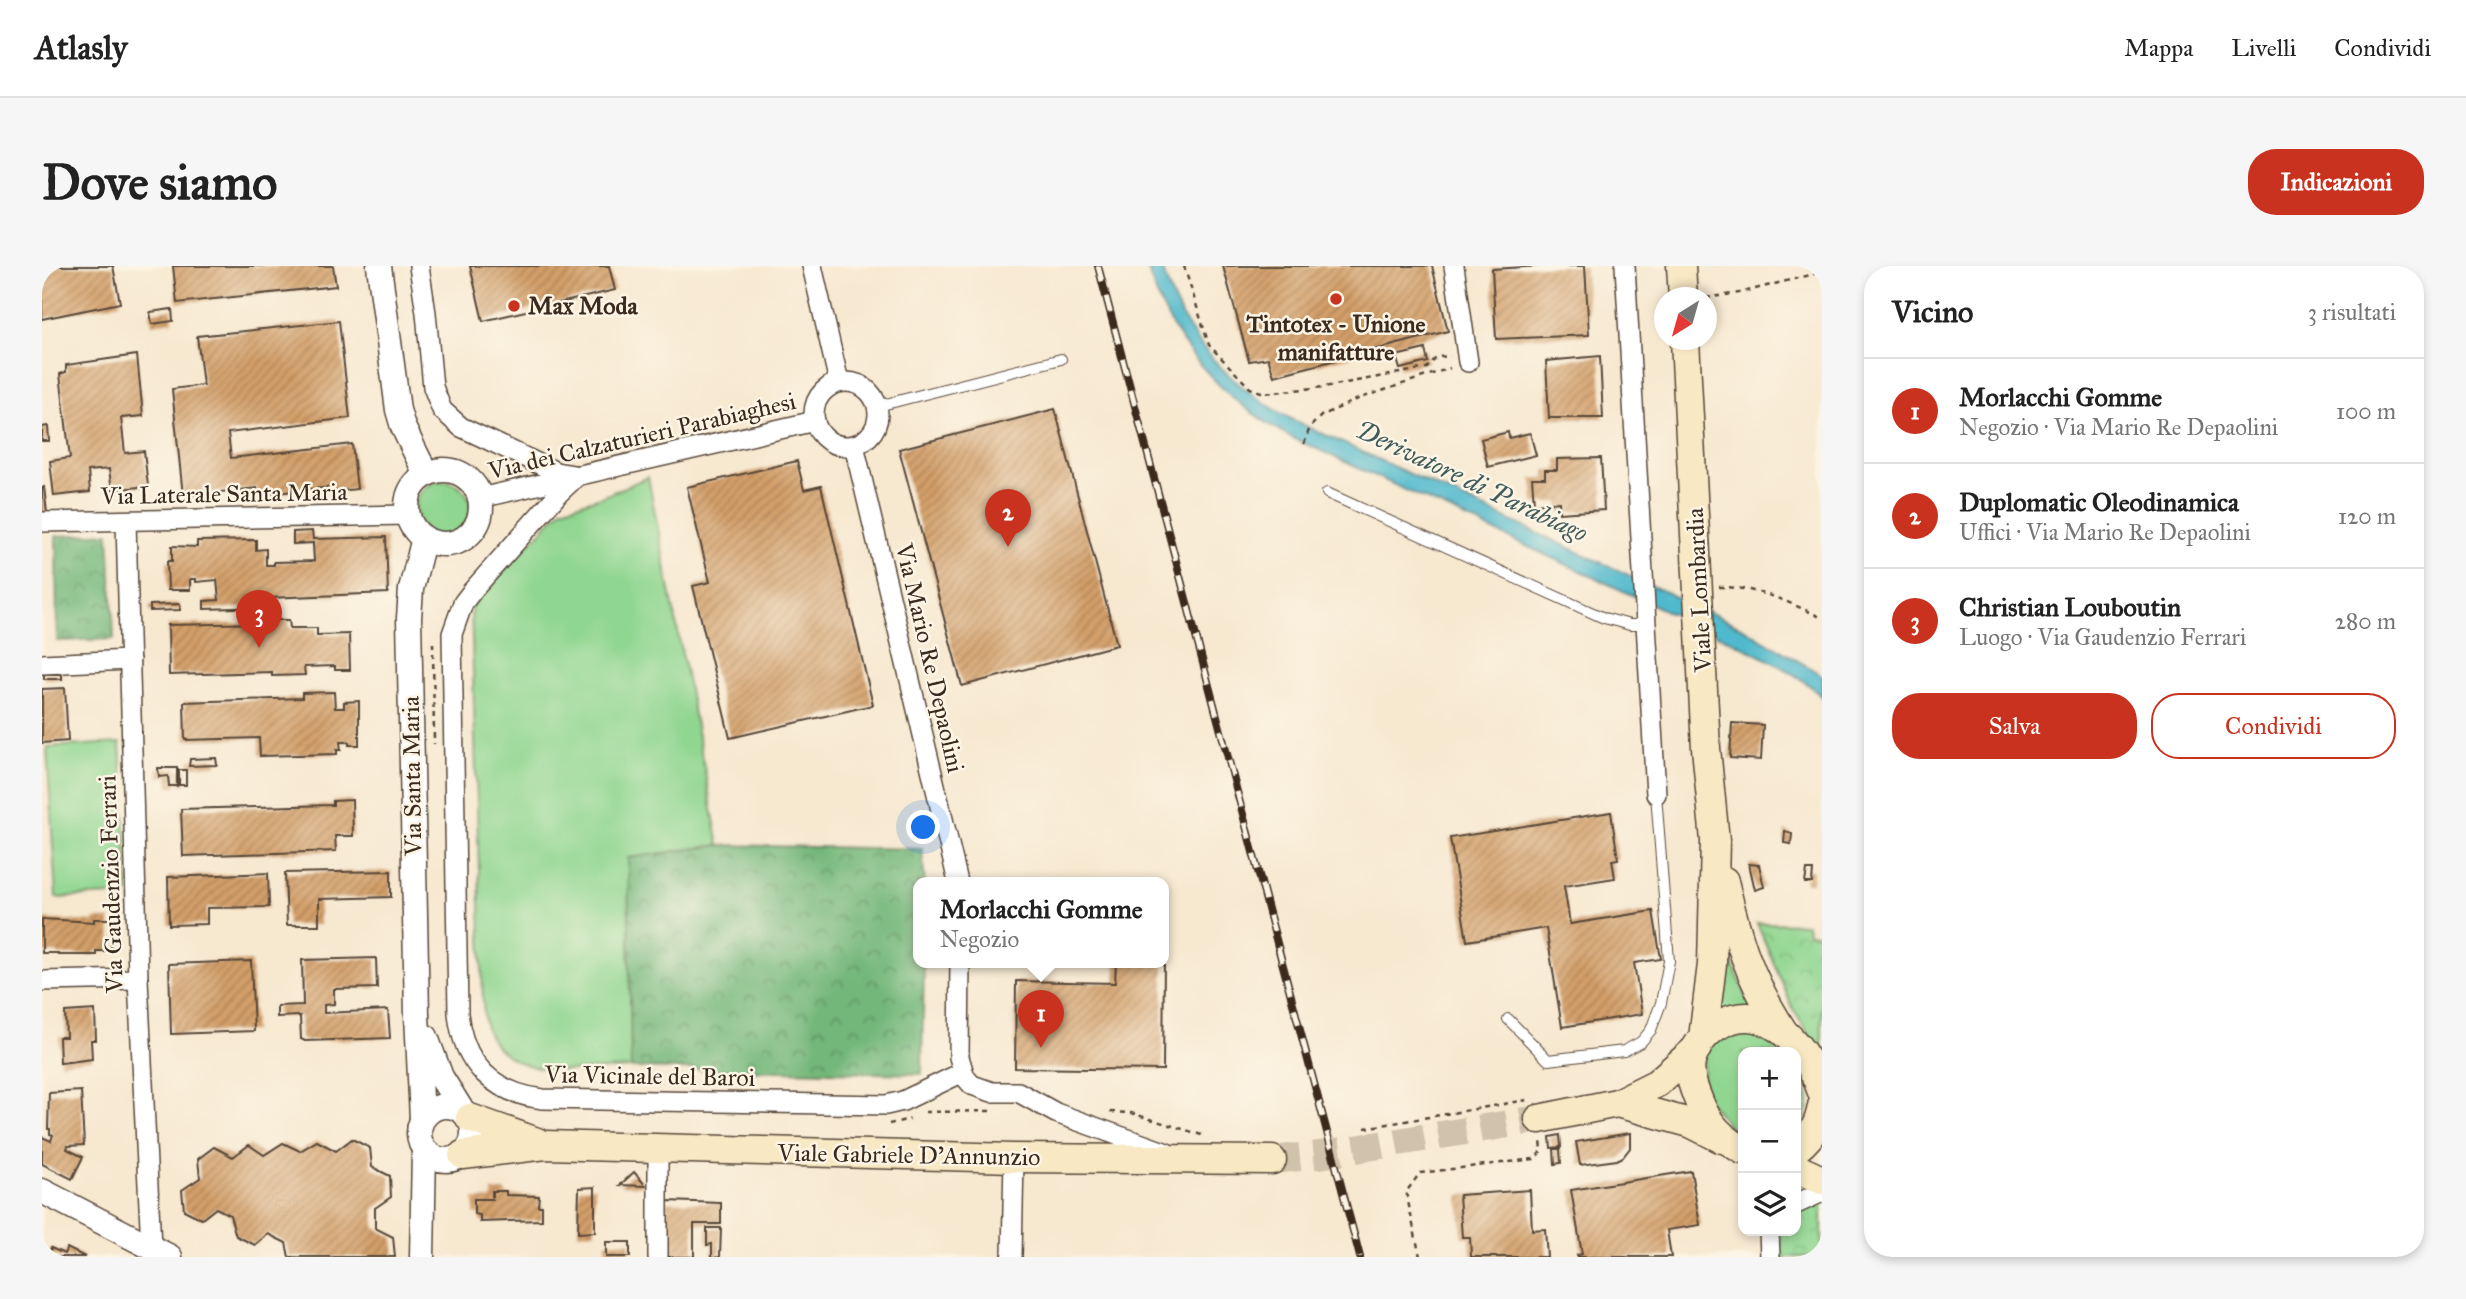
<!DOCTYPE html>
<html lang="it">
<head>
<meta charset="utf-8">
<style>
	:root { --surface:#fff; --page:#f6f6f6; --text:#222; --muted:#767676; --line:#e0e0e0; --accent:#c8321e }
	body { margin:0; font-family:"IM FELL Great Primer",serif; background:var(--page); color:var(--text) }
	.controls { position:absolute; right:21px; bottom:21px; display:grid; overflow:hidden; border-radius:14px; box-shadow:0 4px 10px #0003 }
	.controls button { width:63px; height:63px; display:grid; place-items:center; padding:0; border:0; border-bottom:2px solid var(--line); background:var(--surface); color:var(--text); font:35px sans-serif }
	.compass { position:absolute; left:1612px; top:21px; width:63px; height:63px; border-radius:50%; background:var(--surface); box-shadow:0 4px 10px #0003; rotate:217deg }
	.you { position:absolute; left:882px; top:562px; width:24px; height:24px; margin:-18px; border:5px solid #fff; border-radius:50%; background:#1a73e8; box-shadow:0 0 0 10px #1a73e833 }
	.badge { display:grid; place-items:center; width:46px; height:46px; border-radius:50%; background:var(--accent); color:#fff; font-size:23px; font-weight:700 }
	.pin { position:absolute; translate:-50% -58px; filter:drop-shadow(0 2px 4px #0008) }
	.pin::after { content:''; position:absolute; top:37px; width:24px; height:21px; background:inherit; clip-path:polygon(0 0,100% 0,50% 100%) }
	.popup { position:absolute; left:871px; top:611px; width:256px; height:91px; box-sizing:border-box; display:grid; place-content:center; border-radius:14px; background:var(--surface); filter:drop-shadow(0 2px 5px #0005); font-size:23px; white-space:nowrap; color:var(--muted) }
	.popup b { font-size:26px; color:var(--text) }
	.popup::after { content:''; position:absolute; left:50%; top:100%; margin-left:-14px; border:14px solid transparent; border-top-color:var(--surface) }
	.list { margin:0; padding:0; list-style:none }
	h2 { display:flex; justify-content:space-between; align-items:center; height:91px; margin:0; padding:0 28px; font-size:30px }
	h2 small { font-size:23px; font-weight:400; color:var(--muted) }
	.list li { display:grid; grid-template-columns:46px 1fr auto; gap:21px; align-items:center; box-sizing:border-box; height:105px; padding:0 28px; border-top:2px solid var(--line) }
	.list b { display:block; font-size:26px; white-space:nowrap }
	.list p { margin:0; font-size:23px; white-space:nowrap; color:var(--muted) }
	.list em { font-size:23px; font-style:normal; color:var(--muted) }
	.actions { display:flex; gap:14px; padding:21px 28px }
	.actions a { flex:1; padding:16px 0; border:2px solid var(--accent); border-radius:28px; text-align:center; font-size:24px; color:var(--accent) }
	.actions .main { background:var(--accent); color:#fff }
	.icon { flex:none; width:38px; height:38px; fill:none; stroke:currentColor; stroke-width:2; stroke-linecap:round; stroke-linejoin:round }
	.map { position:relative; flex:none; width:1780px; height:991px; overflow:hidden; border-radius:28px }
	header { display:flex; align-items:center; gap:42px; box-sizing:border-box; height:98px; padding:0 35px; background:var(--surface); border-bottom:2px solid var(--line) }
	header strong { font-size:33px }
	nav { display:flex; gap:38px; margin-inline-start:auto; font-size:24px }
	.intro { display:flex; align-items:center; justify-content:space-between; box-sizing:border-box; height:168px; padding:0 42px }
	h1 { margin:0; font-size:49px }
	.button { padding:18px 32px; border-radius:28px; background:var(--accent); color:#fff; font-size:24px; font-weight:700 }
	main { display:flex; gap:42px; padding:0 42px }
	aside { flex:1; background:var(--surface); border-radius:28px; box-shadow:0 4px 10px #0003 }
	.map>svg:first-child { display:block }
	.grass { fill:#8fd690; stroke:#658057; stroke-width:2 }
	.forest { fill:url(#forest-crowns); stroke:#57704c; stroke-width:2 }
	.park { fill:url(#park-crowns); stroke:#658057; stroke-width:2 }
	.water { fill:#50b9cd; stroke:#467276; stroke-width:2 }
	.building { fill:url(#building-hatch) }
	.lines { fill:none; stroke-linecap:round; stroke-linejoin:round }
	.secondary-tunnel { stroke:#d1c2ac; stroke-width:28; stroke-dasharray:28 14; stroke-linecap:butt }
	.service-casing { stroke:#574639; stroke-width:12 }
	.minor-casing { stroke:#574639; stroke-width:22 }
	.tertiary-casing { stroke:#574639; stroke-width:27 }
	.secondary-casing { stroke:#574639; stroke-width:31 }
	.path { stroke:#574639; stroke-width:2.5; stroke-dasharray:5 5; stroke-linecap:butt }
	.service { stroke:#fff; stroke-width:10 }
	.minor { stroke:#fff; stroke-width:19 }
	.tertiary { stroke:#fff; stroke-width:24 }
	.secondary { stroke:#f8e8c3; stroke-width:28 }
	.rail-casing { stroke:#3b2a1e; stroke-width:8 }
	.rail { stroke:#fcf5e5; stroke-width:5; stroke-dasharray:16; stroke-linecap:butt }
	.poi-dot { fill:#c8321e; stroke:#fcf5e5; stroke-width:2.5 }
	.labels { text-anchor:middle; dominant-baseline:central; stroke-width:5; stroke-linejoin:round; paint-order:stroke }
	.poi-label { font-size:24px; font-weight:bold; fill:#3b2a1e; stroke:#fcf5e5; text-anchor:start }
	.street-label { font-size:24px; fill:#3b2a1e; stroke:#fcf5e5 }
	.water-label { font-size:26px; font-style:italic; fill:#425c5b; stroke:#fcf5e5 }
</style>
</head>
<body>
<header>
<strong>Atlasly</strong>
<nav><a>Mappa</a><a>Livelli</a><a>Condividi</a></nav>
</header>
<div class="intro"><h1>Dove siamo</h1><a class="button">Indicazioni</a></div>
<main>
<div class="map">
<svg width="1780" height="991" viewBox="0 0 1780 991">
	<defs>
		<pattern id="forest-crowns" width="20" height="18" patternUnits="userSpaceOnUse" patternTransform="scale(1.75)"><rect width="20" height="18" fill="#73b77a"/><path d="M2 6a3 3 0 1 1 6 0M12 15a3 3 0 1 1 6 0" fill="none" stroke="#609563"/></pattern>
		<pattern id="park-crowns" width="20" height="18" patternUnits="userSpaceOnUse" patternTransform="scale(1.75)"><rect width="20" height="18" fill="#8fd690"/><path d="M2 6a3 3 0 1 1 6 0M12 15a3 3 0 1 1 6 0" fill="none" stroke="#7cb87c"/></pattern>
		<pattern id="building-hatch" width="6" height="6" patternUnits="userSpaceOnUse" patternTransform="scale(1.75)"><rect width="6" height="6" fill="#d39f69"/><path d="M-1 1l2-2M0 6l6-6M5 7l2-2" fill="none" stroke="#ac8256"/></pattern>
	</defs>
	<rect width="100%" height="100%" fill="#fcf5e5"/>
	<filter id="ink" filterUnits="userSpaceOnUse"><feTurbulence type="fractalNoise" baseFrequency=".0143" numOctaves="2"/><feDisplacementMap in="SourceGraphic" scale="14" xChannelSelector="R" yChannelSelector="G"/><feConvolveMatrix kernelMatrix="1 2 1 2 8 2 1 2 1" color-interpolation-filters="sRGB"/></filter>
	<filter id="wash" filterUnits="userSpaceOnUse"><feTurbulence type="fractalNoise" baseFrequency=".00686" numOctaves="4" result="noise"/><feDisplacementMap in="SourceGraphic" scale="28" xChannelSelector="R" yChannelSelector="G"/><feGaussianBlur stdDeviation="1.57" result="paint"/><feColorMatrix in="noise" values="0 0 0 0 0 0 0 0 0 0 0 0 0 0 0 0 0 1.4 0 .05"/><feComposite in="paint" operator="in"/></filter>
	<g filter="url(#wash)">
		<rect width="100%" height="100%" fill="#f7e8d0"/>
		<!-- grass -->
		<g class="grass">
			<path d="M 606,211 L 677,579 L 587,592 L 589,802 C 542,803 468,817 445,765 C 440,755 441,718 440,705 L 429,340 L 520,243 L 562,230 Z"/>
			<circle cx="401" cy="242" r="27"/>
			<path d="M 78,477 L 87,628 L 14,632 L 5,481 Z"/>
			<path d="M 1684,670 L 1688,692 L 1710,743 L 1670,751 Z"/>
			<path d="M 1708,764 L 1720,768 L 1742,786 L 1701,786 L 1701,877 L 1660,828 L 1662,785 L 1682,766 Z"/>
			<path d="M 1754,801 C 1774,832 1769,841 1754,872 Z"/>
		</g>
		<!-- forest -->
		<g class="forest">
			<path d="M 67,267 L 72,373 L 15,375 L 14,270 Z"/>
			<path d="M 677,579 L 880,583 L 883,616 L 876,616 L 876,696 L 882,696 L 880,808 L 589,802 L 586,592 Z"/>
		</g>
		<!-- park -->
		<g class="park">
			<path d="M 1715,657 L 1765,658 L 1766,667 L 1780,668 L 1780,790 L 1751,743 Z"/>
			<path d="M 1780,934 L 1780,991 L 1736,991 L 1740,965 L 1754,965 L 1754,947 Z"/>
		</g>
		<!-- water -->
		<path class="water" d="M 1105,0 L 1120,0 C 1138,71 1190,122 1253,155 L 1701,362 L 1780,409 L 1780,432 C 1764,411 1724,393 1700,380 L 1247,170 C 1181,134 1125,74 1105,0 Z"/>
		<g id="blocks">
			<!-- building -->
			<g class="building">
				<path d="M 0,0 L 71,0 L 78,37 L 0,53 Z"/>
				<path d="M 131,0 L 291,0 L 294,20 L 135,37 Z"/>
				<path d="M 428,0 L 567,0 L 573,24 L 441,55 Z"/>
				<path d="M 1181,0 L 1390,0 L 1406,65 L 1232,110 L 1226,92 L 1207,95 Z"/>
				<path d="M 1500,0 L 1543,0 L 1547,69 L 1454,73 L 1450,3 Z"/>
				<path d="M 130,43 L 131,55 L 110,58 L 108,46 Z"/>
				<path d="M 297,55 L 308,152 L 186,167 L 189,192 L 310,178 L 315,223 L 290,226 L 291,221 L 216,229 L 215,222 L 141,230 L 130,123 L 161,119 L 155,70 Z"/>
				<path d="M 1383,83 L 1386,96 L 1358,103 L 1354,90 Z"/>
				<path d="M 95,89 L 101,150 L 79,152 L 83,187 L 102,185 L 106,220 L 70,224 L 67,203 L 46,205 L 48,226 L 12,230 L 8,195 L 28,192 L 18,108 L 24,106 L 24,99 Z"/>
				<path d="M 1558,90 L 1561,152 L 1507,152 L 1504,95 Z"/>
				<path d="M 1013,143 L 1075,379 L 920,420 L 857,183 Z"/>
				<path d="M 6,160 L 7,175 L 0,175 L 0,161 Z"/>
				<path d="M 1466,166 L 1467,172 L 1488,167 L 1494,189 L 1446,201 L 1439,173 Z"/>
				<path d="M 1559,192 L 1562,244 L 1517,247 L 1517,236 L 1492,238 L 1490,212 L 1503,212 L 1503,204 L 1515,204 L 1515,193 Z"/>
				<path d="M 755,195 L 762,224 L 779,220 L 831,439 L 688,472 L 651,320 L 668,316 L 645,221 Z"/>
				<path d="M 2,221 L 5,247 L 0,247 L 0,222 Z"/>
				<path d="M 270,265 L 271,273 L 344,271 L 346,327 L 226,332 L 226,341 L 162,343 L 162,335 L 177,334 L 175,314 L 154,316 L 154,313 L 148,313 L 148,324 L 126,324 L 125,295 L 130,295 L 130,280 L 155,281 L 155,275 L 214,274 L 214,284 L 224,283 L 224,299 L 232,299 L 232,296 L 272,295 L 271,277 L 251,278 L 251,266 Z"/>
				<path d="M 138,338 L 138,344 L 108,345 L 108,339 Z"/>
				<path d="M 227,354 L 247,354 L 248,362 L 275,362 L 275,369 L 307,368 L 308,404 L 293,404 L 293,400 L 262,401 L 263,409 L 230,410 L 230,406 L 127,409 L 126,359 L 227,357 Z"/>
				<rect x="2" y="408" width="18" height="5"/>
				<path d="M 23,422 L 26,475 L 0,477 L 0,423 Z"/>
				<path d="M 292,426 L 293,442 L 302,442 L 302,436 L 317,435 L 317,479 L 307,479 L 307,476 L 298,476 L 299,484 L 295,484 L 295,488 L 218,490 L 217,472 L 143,474 L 142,436 L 260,432 L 260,427 Z"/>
				<path d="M 1690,457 L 1721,459 L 1719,494 L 1688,492 Z"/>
				<path d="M 174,492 L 175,499 L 147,500 L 148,493 Z"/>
				<path d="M 116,502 L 135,502 L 135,520 L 127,520 L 126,510 L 117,511 Z"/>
				<rect x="137" y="504" width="7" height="15"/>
				<path d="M 310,534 L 311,570 L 293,570 L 294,585 L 141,590 L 139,543 L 291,539 L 291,535 Z"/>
				<path d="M 1569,546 L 1576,593 L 1570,594 L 1573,612 L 1522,620 L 1528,658 L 1611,645 L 1619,693 L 1592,697 L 1600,748 L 1520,761 L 1504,662 L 1425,675 L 1408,572 Z"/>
				<path d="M 1743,565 L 1750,568 L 1749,578 L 1742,577 Z"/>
				<path d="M 1707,598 L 1717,599 L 1722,621 L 1713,624 Z"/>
				<path d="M 1765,604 L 1771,604 L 1770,617 L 1763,617 Z"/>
				<path d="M 349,605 L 349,631 L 277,633 L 277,659 L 245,659 L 243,607 Z"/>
				<path d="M 226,607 L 227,641 L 165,642 L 165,658 L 127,659 L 126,611 Z"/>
				<path d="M 0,653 L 52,656 L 52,653 L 68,653 L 69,685 L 54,685 L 54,689 L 16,689 L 16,687 L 0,687 Z"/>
				<path d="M 334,692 L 335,722 L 292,723 L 292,738 L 282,739 L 282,747 L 346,744 L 348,772 L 263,775 L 259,773 L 258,750 L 235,751 L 235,740 L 261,739 L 260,694 Z"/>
				<path d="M 209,695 L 212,765 L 129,768 L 127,698 Z"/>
				<path d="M 1074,696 L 1122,696 L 1121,804 L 973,802 L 974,715 L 1073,717 Z"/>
				<path d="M 53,744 L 54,774 L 49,774 L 50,793 L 18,797 L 17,771 L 24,771 L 23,746 Z"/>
				<path d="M 39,825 L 42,879 L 26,880 L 25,883 L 41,891 L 30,913 L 0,898 L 0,871 L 9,875 L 11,869 L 8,868 L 8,863 L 6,863 L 7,827 Z"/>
				<path d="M 1588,867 L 1588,882 L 1581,891 L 1575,894 L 1538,899 L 1534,876 Z"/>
				<path d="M 1518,869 L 1519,881 L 1509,882 L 1508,871 Z"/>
				<path d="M 310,873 L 328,882 L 330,901 L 348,910 L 349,931 L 333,942 L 333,962 L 351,971 L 353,991 L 247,991 L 244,977 L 226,968 L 213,979 L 194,970 L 188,949 L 174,942 L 160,953 L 142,944 L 140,924 L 158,912 L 156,893 L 172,881 L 191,891 L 207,879 L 222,889 L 241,877 L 258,885 L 275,875 L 294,885 Z"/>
				<path d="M 1512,883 L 1518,883 L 1519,897 L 1513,898 Z"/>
				<path d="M 1649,905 L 1658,959 L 1625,964 L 1629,991 L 1535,991 L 1535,989 L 1540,988 L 1529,924 Z"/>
				<path d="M 592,906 L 604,920 L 578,919 Z"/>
				<path d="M 553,921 L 553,966 L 536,967 L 537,922 Z"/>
				<path d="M 1488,924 L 1490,964 L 1503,963 L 1505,991 L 1429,991 L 1428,971 L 1420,971 L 1417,929 Z"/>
				<path d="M 450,925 L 464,925 L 464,929 L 497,930 L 496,940 L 500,940 L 500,954 L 438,956 L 438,949 L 432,948 L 432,933 L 450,933 Z"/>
				<path d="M 624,935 L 679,937 L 679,958 L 652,958 L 652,991 L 624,991 Z"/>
				<path d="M 665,962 L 679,962 L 678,991 L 670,991 L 670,978 L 665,979 Z"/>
				<rect x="564" y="976" width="24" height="15"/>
				<path d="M 9,982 L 22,988 L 25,982 L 43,991 L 4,991 Z"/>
			</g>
		</g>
	</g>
	<g filter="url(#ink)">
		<use href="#blocks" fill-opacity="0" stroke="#574639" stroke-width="2"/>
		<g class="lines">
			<!-- secondary-tunnel -->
			<path class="secondary-tunnel" d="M 1230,894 L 1277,889 L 1497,853"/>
			<!-- service casing -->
			<g class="service-casing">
				<g id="service">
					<path d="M 836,140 L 1019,93"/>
					<path d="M 1285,227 L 1562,352 L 1588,359 L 1604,359"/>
					<path d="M 1466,753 L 1506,794 L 1582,785 L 1599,776 L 1609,764 L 1619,737 L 1627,695 L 1614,528"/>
				</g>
			</g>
			<!-- minor casing -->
			<g class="minor-casing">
				<g id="minor">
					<path d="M 377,0 L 384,47 L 391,121 L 400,144 L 419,161 L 514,206 L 532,209"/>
					<path d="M 770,0 L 797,116"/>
					<path d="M 1412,0 L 1426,96"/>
					<path d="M 1583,0 L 1614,528"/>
					<circle cx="804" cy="148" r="32"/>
					<path d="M 812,179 L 916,616"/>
					<path d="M 536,209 L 518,226 L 431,324 L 421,337 L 410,368 L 416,747 C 421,798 451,827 501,833 L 844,839 L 861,835 L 921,806"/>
					<path d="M 438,232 L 773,155"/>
					<path d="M 84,255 L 96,713 L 109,981"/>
					<path d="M 0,256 L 366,249"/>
					<path d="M 0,398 L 88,394"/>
					<path d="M 918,696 L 917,791 L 923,811 L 930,819 L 950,826 L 976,826 L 1014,847 L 1125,887"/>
					<path d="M 0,715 L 96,713"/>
					<path d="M 1754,938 L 1780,926"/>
					<path d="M 1727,965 L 1728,991"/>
					<path d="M 616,991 L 616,883"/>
					<path d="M 970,991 L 972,892"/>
				</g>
			</g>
			<!-- tertiary casing -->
			<g class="tertiary-casing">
				<g id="tertiary">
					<path d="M 337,0 L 356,144 L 361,161 L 384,208"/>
					<circle cx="402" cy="241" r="37"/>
					<path d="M 384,771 L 399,811 L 419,843"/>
					<circle cx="404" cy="867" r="27"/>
					<path d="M 380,853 L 375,749 L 367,352 L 369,323 L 382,272"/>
					<path d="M 0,925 L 128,991"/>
					<path d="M 380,991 L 382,884"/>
				</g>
			</g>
			<!-- secondary casing -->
			<g class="secondary-casing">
				<g id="secondary">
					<path d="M 1639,0 L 1641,32"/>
					<path d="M 1643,74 L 1664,482 L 1673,575 L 1670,698 L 1661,772"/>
					<path d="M 1682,615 C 1696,675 1707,712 1741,765"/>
					<path d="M 1575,837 L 1648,857 L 1680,873"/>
					<path d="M 428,852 L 495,876"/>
					<path d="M 1497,853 L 1575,837 L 1615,817 L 1655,782"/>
					<path d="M 1754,883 C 1769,872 1777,859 1780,840"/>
					<path d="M 1701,884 C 1682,874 1666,858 1658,838 C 1653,825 1646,810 1649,796 C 1655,768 1686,746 1714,752 C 1747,760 1770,796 1780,826"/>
					<path d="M 421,889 L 504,879 L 972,892 L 1230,894"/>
					<path d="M 1754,902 L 1780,914"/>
				</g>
			</g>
			<!-- path -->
			<g class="path">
				<path d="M 1142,0 L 1167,79 L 1208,122 L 1222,127 L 1282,121 L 1385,102 L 1395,91 L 1408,90"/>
				<path d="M 1664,32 L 1697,27 L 1780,6"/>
				<path d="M 1262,178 L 1268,161 L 1279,150 L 1316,133 L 1408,102"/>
				<path d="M 1677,321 C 1714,321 1748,336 1780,352"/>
				<path d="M 391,377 L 392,478"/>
				<path d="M 883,846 L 950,845"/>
				<path d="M 1068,846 L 1089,847 L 1163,870"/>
				<path d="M 847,858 L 868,853"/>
				<path d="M 1323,862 L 1485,834"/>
				<path d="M 1378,991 L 1364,926 L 1378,907 L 1492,893 L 1500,885 L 1499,874"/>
			</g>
			<!-- service -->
			<use href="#service" class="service"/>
			<!-- minor -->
			<use href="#minor" class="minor"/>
			<!-- tertiary -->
			<use href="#tertiary" class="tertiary"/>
			<!-- secondary -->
			<use href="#secondary" class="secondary"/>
			<!-- rail casing -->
			<g class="rail-casing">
				<path id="rail" d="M 1056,0 L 1318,991"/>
			</g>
			<!-- rail -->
			<use href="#rail" class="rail"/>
		</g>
	</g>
	<!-- markers -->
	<g class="poi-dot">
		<circle cx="1294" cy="33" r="7"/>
		<circle cx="472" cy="40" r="7"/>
	</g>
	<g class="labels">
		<!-- poi labels -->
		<g class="poi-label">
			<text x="486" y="40">Max Moda</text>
			<text x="1294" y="58" text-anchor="middle">Tintotex - Unione<tspan x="1294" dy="28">manifatture</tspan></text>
		</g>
		<!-- street labels -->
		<g class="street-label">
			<text transform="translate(600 170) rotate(-13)">Via dei Calzaturieri Parabiaghesi</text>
			<text transform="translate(182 228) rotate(-1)">Via Laterale Santa Maria</text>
			<text transform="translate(1657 324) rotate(-93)">Viale Lombardia</text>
			<text transform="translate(888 392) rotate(77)">Via Mario Re Depaolini</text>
			<text transform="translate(370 510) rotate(-91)">Via Santa Maria</text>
			<text transform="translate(69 618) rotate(-92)">Via Gaudenzio Ferrari</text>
			<text transform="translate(608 810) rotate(1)">Via Vicinale del Baroi</text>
			<text transform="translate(867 889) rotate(1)">Viale Gabriele D'Annunzio</text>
		</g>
		<!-- water labels -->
		<g class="water-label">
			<text transform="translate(1430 215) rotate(25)">Derivatore di Parabiago</text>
		</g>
	</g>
</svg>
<div class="controls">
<button>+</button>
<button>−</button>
<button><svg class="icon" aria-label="layers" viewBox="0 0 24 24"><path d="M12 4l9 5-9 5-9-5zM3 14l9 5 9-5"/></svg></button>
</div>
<svg class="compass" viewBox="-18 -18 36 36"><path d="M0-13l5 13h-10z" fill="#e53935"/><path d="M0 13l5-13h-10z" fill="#767676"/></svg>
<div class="you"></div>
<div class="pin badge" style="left:999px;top:782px">1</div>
<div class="popup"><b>Morlacchi Gomme</b>Negozio</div>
<div class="pin badge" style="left:966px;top:281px">2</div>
<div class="pin badge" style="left:217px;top:382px">3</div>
</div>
<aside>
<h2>Vicino<small>3 risultati</small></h2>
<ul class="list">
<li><span class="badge">1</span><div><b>Morlacchi Gomme</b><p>Negozio · Via Mario Re Depaolini</p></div><em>100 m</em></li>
<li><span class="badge">2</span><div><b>Duplomatic Oleodinamica</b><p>Uffici · Via Mario Re Depaolini</p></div><em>120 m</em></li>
<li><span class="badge">3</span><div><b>Christian Louboutin</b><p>Luogo · Via Gaudenzio Ferrari</p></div><em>280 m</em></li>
</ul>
<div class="actions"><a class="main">Salva</a><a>Condividi</a></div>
</aside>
</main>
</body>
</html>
